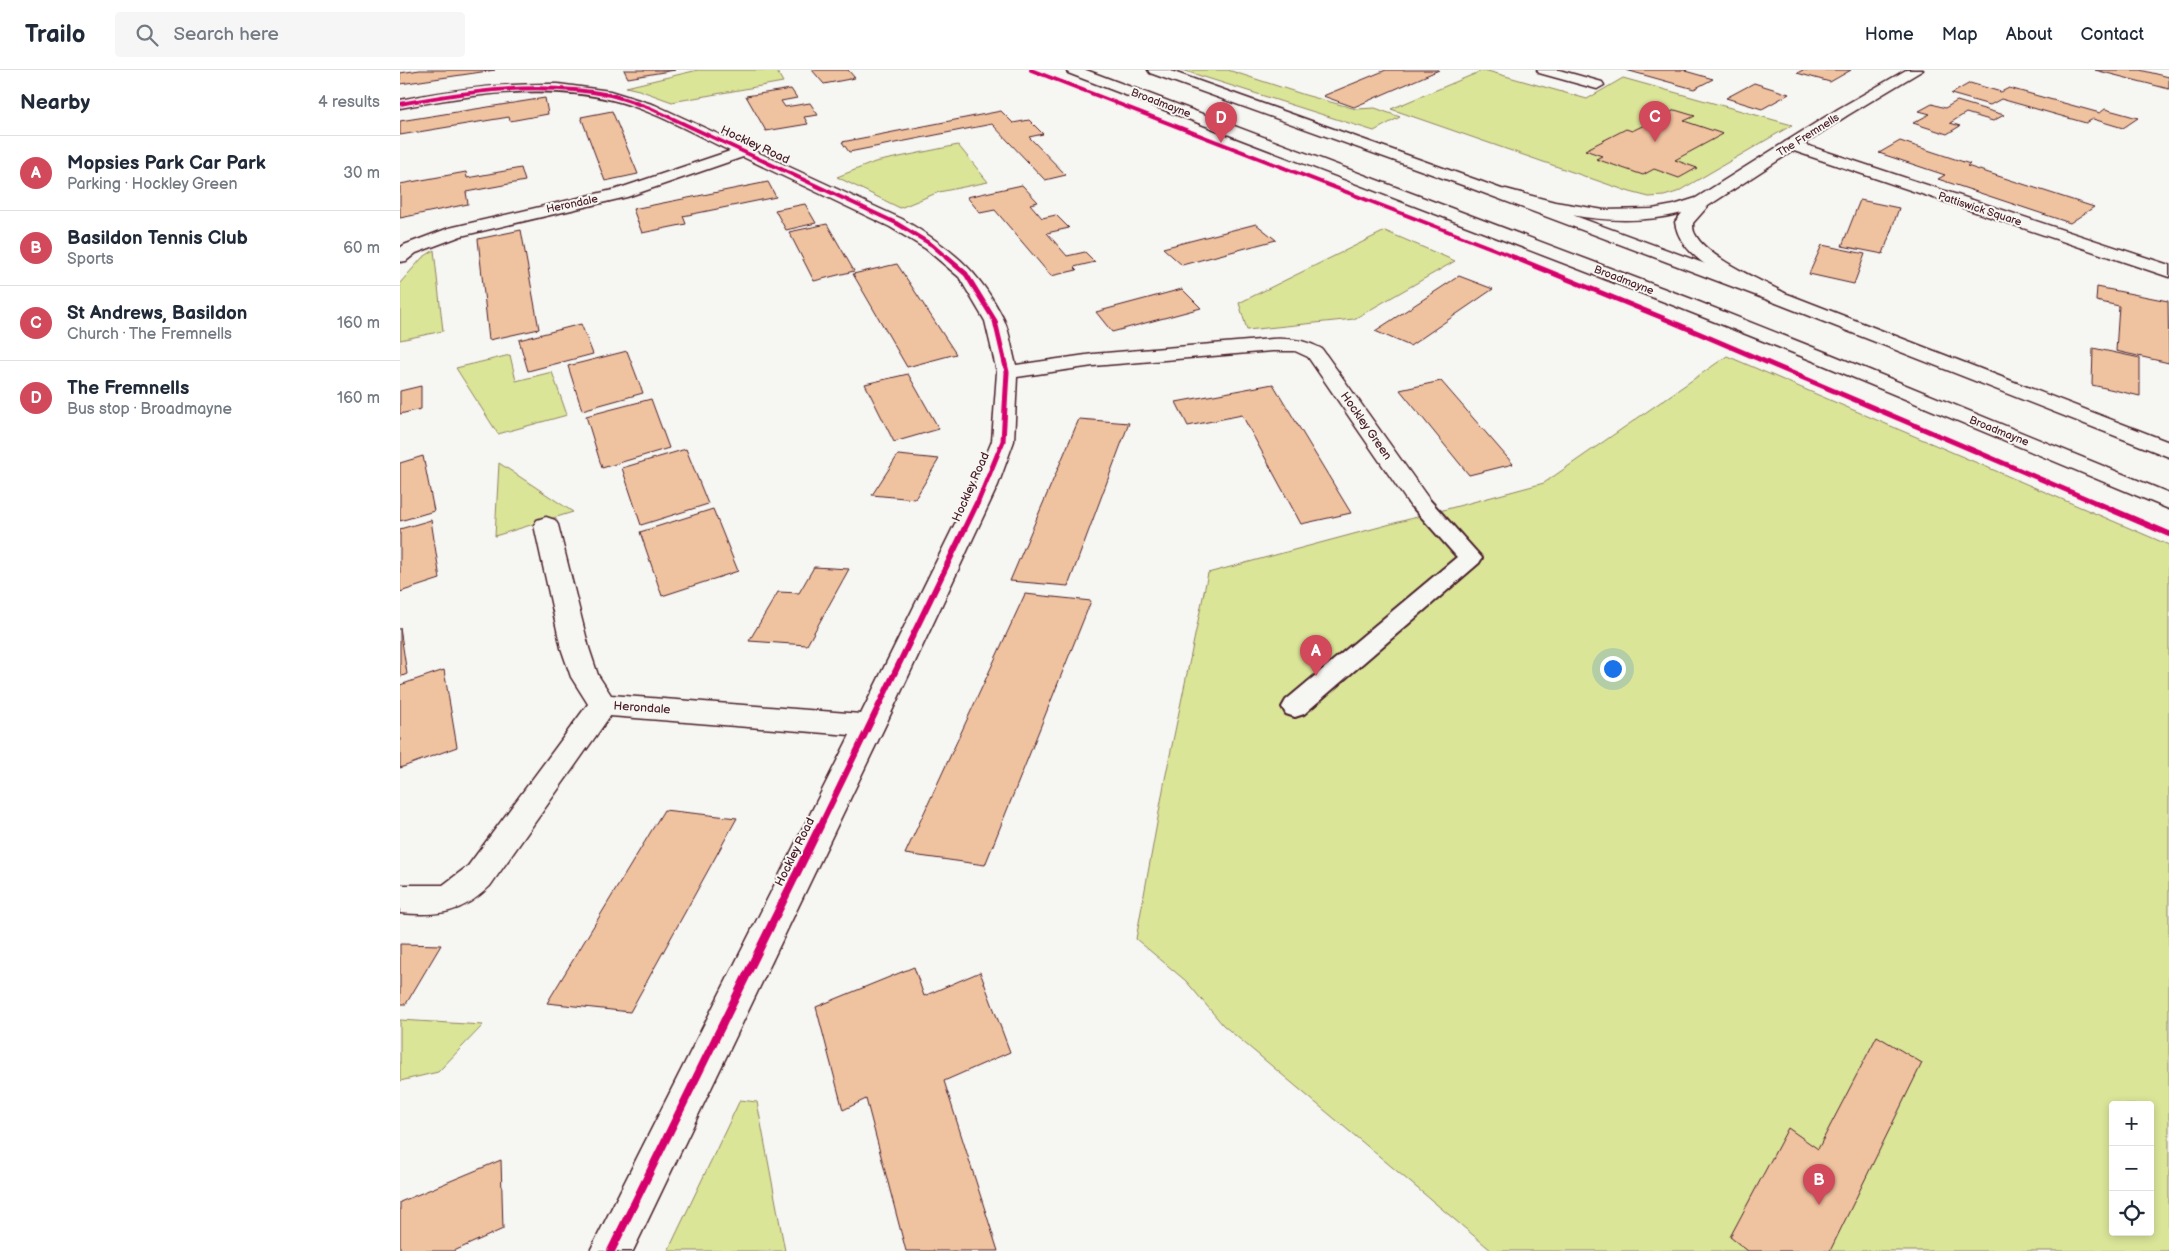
<!DOCTYPE html>
<html lang="en">
<head>
<meta charset="utf-8">
<style>
	:root { --surface:#fff; --page:#f6f6f7; --text:#1f2937; --muted:#747a83; --line:#e0e1e3; --accent:#d1495b }
	body { margin:0; font-family:"Balsamiq Sans",sans-serif; background:var(--page); color:var(--text) }
	.controls { position:absolute; right:15px; bottom:15px; display:grid; overflow:hidden; border-radius:5px; box-shadow:0 2px 8px #0003 }
	.controls button { width:45px; height:45px; display:grid; place-items:center; padding:0; border:0; border-bottom:1px solid var(--line); background:var(--surface); color:var(--text); font:25px sans-serif }
	.you { position:absolute; left:1212px; top:598px; width:18px; height:18px; margin:-12px; border:4px solid #fff; border-radius:50%; background:#1a73e8; box-shadow:0 0 0 8px #1a73e833 }
	.badge { display:grid; place-items:center; width:32px; height:32px; border-radius:50%; background:var(--accent); color:#fff; font-size:16px; font-weight:700 }
	.pin { position:absolute; translate:-50% -41px; filter:drop-shadow(0 1px 2px #0008) }
	.pin::after { content:''; position:absolute; top:26px; width:18px; height:15px; background:inherit; clip-path:polygon(0 0,100% 0,50% 100%) }
	.list { margin:0; padding:0; list-style:none }
	h2 { display:flex; justify-content:space-between; align-items:center; height:65px; margin:0; padding:0 20px; font-size:21px }
	h2 small { font-size:16px; font-weight:400; color:var(--muted) }
	.list li { display:grid; grid-template-columns:32px 1fr auto; gap:15px; align-items:center; box-sizing:border-box; height:75px; padding:0 20px; border-top:1px solid var(--line) }
	.list b { display:block; font-size:19px; white-space:nowrap }
	.list p { margin:0; font-size:16px; white-space:nowrap; color:var(--muted) }
	.list em { font-size:16px; font-style:normal; color:var(--muted) }
	.icon { flex:none; width:28px; height:28px; fill:none; stroke:currentColor; stroke-width:2; stroke-linecap:round; stroke-linejoin:round }
	.map { position:relative; flex:none; width:1769px; height:1181px; overflow:hidden }
	header { display:flex; align-items:center; gap:30px; box-sizing:border-box; height:70px; padding:0 25px; background:var(--surface); border-bottom:1px solid var(--line) }
	header strong { font-size:24px }
	nav { display:flex; gap:28px; margin-inline-start:auto; font-size:18px }
	.search { width:350px; height:45px; background:var(--page); display:flex; align-items:center; gap:12px; box-sizing:border-box; padding:0 18px; border-radius:5px; color:var(--muted); font-size:19px }
	main { display:flex }
	aside { flex:1; background:var(--surface) }
	.map>svg:first-child { display:block }
	.green { fill:#dae598; stroke:#928262; fill-rule:evenodd }
	.building { fill:#f0c3a0; stroke:#4a1f2b }
	.lines { fill:none; stroke-linecap:round; stroke-linejoin:round }
	.lane-casing { stroke:#4a1f2b; stroke-width:4 }
	.street-casing { stroke:#4a1f2b; stroke-width:3 }
	.secondary-casing { stroke:#4a1f2b; stroke-width:3 }
	.primary-casing { stroke:#4a1f2b; stroke-width:3 }
	.lane { fill:#f6f6f2; fill-rule:evenodd }
	.street { fill:#f6f6f2; fill-rule:evenodd }
	.secondary { fill:#f6f6f2; fill-rule:evenodd }
	.primary { fill:#f6f6f2; fill-rule:evenodd }
	.cycleway-far3-casing { stroke:#f6f6f2; stroke-width:5.5 }
	.cycleway-far2-casing { stroke:#f6f6f2; stroke-width:8 }
	.cycleway-far1-casing { stroke:#f6f6f2; stroke-width:9 }
	.cycleway-casing { stroke:#f6f6f2; stroke-width:11 }
	.cycleway-far3 { stroke:#d6006c; stroke-width:4 }
	.cycleway-far2 { stroke:#d6006c; stroke-width:5 }
	.cycleway-far1 { stroke:#d6006c; stroke-width:6 }
	.cycleway { stroke:#d6006c; stroke-width:8 }
	.labels { text-anchor:middle; dominant-baseline:central; stroke-width:4; stroke-linejoin:round; paint-order:stroke }
	.far-street-label { font-size:11px; fill:#4a1f2b; stroke:#f6f6f2 }
	.street-label { font-size:12px; fill:#4a1f2b; stroke:#f6f6f2 }
</style>
</head>
<body>
<header>
<strong>Trailo</strong>
<div class="search"><svg class="icon" aria-label="search" viewBox="0 0 24 24"><circle cx="10" cy="10" r="6"/><path d="M15 15l6 6"/></svg>Search here</div>
<nav><a>Home</a><a>Map</a><a>About</a><a>Contact</a></nav>
</header>
<main>
<aside>
<h2>Nearby<small>4 results</small></h2>
<ul class="list">
<li><span class="badge">A</span><div><b>Mopsies Park Car Park</b><p>Parking · Hockley Green</p></div><em>30 m</em></li>
<li><span class="badge">B</span><div><b>Basildon Tennis Club</b><p>Sports</p></div><em>60 m</em></li>
<li><span class="badge">C</span><div><b>St Andrews, Basildon</b><p>Church · The Fremnells</p></div><em>160 m</em></li>
<li><span class="badge">D</span><div><b>The Fremnells</b><p>Bus stop · Broadmayne</p></div><em>160 m</em></li>
</ul>
</aside>
<div class="map">
<svg width="1769" height="1181" viewBox="0 0 1769 1181">
	<rect width="100%" height="100%" fill="#f6f6f2"/>
	<filter id="ink" filterUnits="userSpaceOnUse"><feTurbulence type="fractalNoise" baseFrequency=".02" numOctaves="2"/><feDisplacementMap in="SourceGraphic" scale="10" xChannelSelector="R" yChannelSelector="G"/><feConvolveMatrix kernelMatrix="1 2 1 2 8 2 1 2 1" color-interpolation-filters="sRGB"/></filter>
	<g filter="url(#ink)">
		<!-- green -->
		<g class="green">
			<path d="M 298,0 L 376,0 L 383,12 L 272,32 L 239,20 L 226,17 Z"/>
			<path d="M 782,0 L 828,0 L 905,25 L 956,39 L 975,38 L 1000,47 L 974,61 Z"/>
			<path d="M 1084,0 L 1187,29 L 1223,8 L 1392,55 L 1277,122 L 1264,126 L 1249,127 L 1230,122 L 991,39 Z"/>
			<path d="M 558,75 L 588,112 L 539,122 L 500,138 L 437,107 L 475,92 Z"/>
			<path d="M 985,161 L 1055,191 L 954,249 L 847,260 L 839,233 Z"/>
			<path d="M 34,180 L 43,261 L 0,270 L 0,213 L 22,188 Z"/>
			<path d="M 110,285 L 116,311 L 152,302 L 167,345 L 98,364 L 56,298 Z"/>
			<path d="M 1327,286 L 1769,475 L 1769,1181 L 1092,1181 L 823,955 L 786,911 L 736,869 L 765,709 L 808,503 L 1144,413 ZM 1713,1035 L 1750,1035 L 1750,1162 L 1713,1162 Z"/>
			<path d="M 99,393 L 173,442 L 95,466 Z"/>
			<path d="M 0,950 L 83,955 L 38,1002 L 0,1011 Z"/>
			<path d="M 340,1030 L 357,1032 L 385,1181 L 268,1181 Z"/>
		</g>
		<!-- building -->
		<g class="building">
			<path d="M 20,0 L 95,0 L 0,14 L 0,3 Z"/>
			<path d="M 224,0 L 275,0 L 228,8 Z"/>
			<path d="M 412,0 L 448,0 L 455,8 L 424,14 Z"/>
			<path d="M 986,0 L 1039,0 L 954,37 L 923,26 Z"/>
			<path d="M 1226,0 L 1287,0 L 1285,1 L 1313,9 L 1294,19 Z"/>
			<path d="M 1403,0 L 1451,0 L 1430,12 L 1397,3 Z"/>
			<path d="M 1695,0 L 1740,0 L 1769,7 L 1769,19 Z"/>
			<path d="M 1354,13 L 1389,24 L 1362,39 L 1326,28 Z"/>
			<path d="M 1570,13 L 1601,22 L 1609,18 L 1700,43 L 1705,39 L 1738,48 L 1723,58 L 1693,49 L 1686,53 L 1601,29 L 1590,35 L 1551,24 Z"/>
			<path d="M 391,19 L 397,28 L 381,31 L 385,37 L 410,33 L 418,45 L 404,47 L 408,54 L 366,61 L 346,26 Z"/>
			<path d="M 145,28 L 148,44 L 110,51 L 109,47 L 0,65 L 0,51 Z"/>
			<path d="M 1557,31 L 1604,45 L 1593,51 L 1566,43 L 1550,53 L 1560,56 L 1547,64 L 1513,53 L 1530,44 L 1519,41 L 1532,34 L 1545,38 Z"/>
			<path d="M 1275,40 L 1295,46 L 1284,51 L 1323,64 L 1275,90 L 1297,98 L 1279,108 L 1254,99 L 1243,105 L 1196,89 L 1202,86 L 1185,80 L 1226,59 L 1232,61 Z"/>
			<path d="M 212,41 L 238,104 L 205,111 L 181,47 Z"/>
			<path d="M 601,41 L 613,53 L 629,50 L 643,64 L 629,67 L 666,105 L 645,110 L 592,54 L 449,82 L 442,72 Z"/>
			<path d="M 1500,71 L 1570,94 L 1567,96 L 1694,137 L 1670,153 L 1538,109 L 1545,105 L 1479,83 Z"/>
			<path d="M 121,98 L 125,111 L 66,122 L 68,134 L 0,148 L 0,114 L 66,102 L 67,108 Z"/>
			<path d="M 368,112 L 376,127 L 283,146 L 286,154 L 242,163 L 233,139 Z"/>
			<path d="M 622,115 L 638,132 L 630,134 L 642,148 L 656,145 L 669,158 L 647,163 L 667,186 L 685,182 L 695,192 L 674,197 L 677,200 L 651,206 L 595,140 L 580,143 L 567,127 Z"/>
			<path d="M 1460,130 L 1499,138 L 1483,184 L 1442,176 Z"/>
			<path d="M 405,134 L 416,153 L 386,160 L 375,140 Z"/>
			<path d="M 427,154 L 454,201 L 414,211 L 389,162 Z"/>
			<path d="M 856,154 L 876,170 L 782,195 L 763,178 Z"/>
			<path d="M 121,160 L 139,259 L 89,270 L 78,169 Z"/>
			<path d="M 1422,175 L 1465,184 L 1454,214 L 1409,204 Z"/>
			<path d="M 497,194 L 556,284 L 507,297 L 453,204 Z"/>
			<path d="M 1059,206 L 1093,219 L 1010,276 L 975,261 Z"/>
			<path d="M 1697,217 L 1768,231 L 1769,293 L 1716,281 L 1719,236 L 1696,231 Z"/>
			<path d="M 782,219 L 801,238 L 712,262 L 696,242 Z"/>
			<path d="M 181,254 L 193,284 L 128,301 L 119,270 Z"/>
			<path d="M 1693,278 L 1740,288 L 1740,326 L 1692,315 Z"/>
			<path d="M 227,281 L 243,323 L 182,340 L 168,296 Z"/>
			<path d="M 508,304 L 539,359 L 494,372 L 465,314 Z"/>
			<path d="M 1041,311 L 1113,394 L 1069,405 L 1000,320 Z"/>
			<path d="M 873,314 L 951,443 L 901,454 L 842,345 L 788,356 L 776,332 Z"/>
			<path d="M 21,316 L 21,339 L 0,344 L 0,321 Z"/>
			<path d="M 251,329 L 269,378 L 202,398 L 186,346 Z"/>
			<path d="M 679,349 L 729,353 L 668,516 L 610,511 Z"/>
			<path d="M 286,379 L 308,434 L 241,455 L 222,398 Z"/>
			<path d="M 498,385 L 539,389 L 515,429 L 472,425 Z"/>
			<path d="M 23,386 L 34,441 L 0,451 L 0,393 Z"/>
			<path d="M 313,439 L 338,501 L 262,526 L 240,462 Z"/>
			<path d="M 31,450 L 40,509 L 0,522 L 0,459 Z"/>
			<path d="M 414,497 L 449,499 L 407,575 L 349,571 L 378,522 L 399,523 Z"/>
			<path d="M 625,524 L 691,531 L 585,795 L 505,784 Z"/>
			<path d="M 0,558 L 7,604 L 0,607 Z"/>
			<path d="M 44,600 L 57,677 L 0,698 L 0,615 Z"/>
			<path d="M 264,740 L 337,748 L 230,942 L 147,933 Z"/>
			<path d="M 0,874 L 41,875 L 6,934 L 0,934 Z"/>
			<path d="M 514,897 L 524,926 L 580,902 L 610,982 L 544,1011 L 598,1181 L 506,1181 L 466,1029 L 443,1040 L 416,937 Z"/>
			<path d="M 1477,966 L 1522,993 L 1430,1181 L 1348,1181 L 1330,1167 L 1388,1058 L 1418,1079 Z"/>
			<path d="M 101,1090 L 103,1159 L 54,1181 L 0,1181 L 0,1132 Z"/>
		</g>
		<g class="lines">
			<!-- lane casing -->
			<g class="lane-casing">
				<path id="lane" d="M 1019,425 L 1027,427 L 1082,488 L 1079,493 L 904,644 L 895,647 L 886,644 L 882,637 L 886,630 L 1057,487 L 1008,432 L 1011,427 Z"/>
			</g>
			<!-- street casing -->
			<g class="street-casing">
				<g id="street">
					<path d="M 1137,0 L 1159,0 L 1202,12 L 1204,15 L 1197,19 L 1139,3 Z"/>
					<path d="M 158,14 L 210,21 L 255,35 L 502,149 C 549,177 579,199 604,250 C 610,263 612,281 616,295 L 693,284 L 872,269 C 890,268 906,270 922,279 L 1031,432 L 1027,437 L 1019,439 L 1011,437 L 908,287 L 895,281 L 872,281 L 693,296 L 617,307 L 614,371 L 598,415 L 485,656 L 233,1181 L 190,1181 L 450,665 L 210,646 L 90,816 C 61,844 40,846 0,843 L 0,815 L 43,815 L 68,796 L 188,634 L 171,607 L 161,578 L 134,455 L 137,450 L 146,447 L 155,450 L 158,455 L 189,578 L 198,605 L 211,625 L 461,644 L 574,415 L 592,371 L 597,302 L 585,251 L 559,207 L 526,179 L 490,157 L 343,87 L 227,127 L 61,166 L 16,183 L 6,191 L 0,192 L 0,178 L 4,175 L 49,158 L 217,119 L 330,81 C 292,63 253,40 212,30 C 143,13 68,25 0,38 L 0,30 C 53,19 104,13 158,14 Z"/>
					<path d="M 1391,70 L 1769,195 L 1769,207 L 1385,78 L 1383,75 L 1385,72 Z"/>
				</g>
			</g>
			<!-- secondary casing -->
			<g class="secondary-casing">
				<path id="secondary" d="M 1506,0 L 1523,0 L 1448,45 L 1308,136 L 1293,153 C 1293,157 1293,161 1295,164 C 1306,187 1360,210 1383,222 L 1386,226 L 1383,230 L 1376,232 L 1369,230 C 1338,213 1280,191 1275,152 L 1282,143 C 1220,159 1160,145 1100,128 L 1098,124 L 1100,120 L 1106,119 L 1155,132 L 1204,140 L 1252,139 L 1274,135 L 1296,128 L 1438,39 Z"/>
			</g>
			<!-- primary casing -->
			<g class="primary-casing">
				<g id="primary">
					<path d="M 666,0 L 686,0 L 1289,228 L 1435,286 L 1769,423 L 1769,439 L 1421,294 L 1275,236 L 668,3 Z"/>
					<path d="M 748,0 L 768,0 L 1077,110 L 1390,225 L 1769,372 L 1769,387 L 1376,233 L 1065,116 L 750,3 Z"/>
				</g>
			</g>
			<!-- lane -->
			<use href="#lane" class="lane"/>
			<!-- street -->
			<use href="#street" class="street"/>
			<!-- secondary -->
			<use href="#secondary" class="secondary"/>
			<!-- primary -->
			<use href="#primary" class="primary"/>
			<!-- cycleway-far3 casing -->
			<g class="cycleway-far3-casing">
				<g id="cycleway-far3">
					<path d="M 631,0 L 1117,188"/>
					<path d="M 0,34 C 69,21 140,11 210,25 C 224,28 237,34 250,38 L 496,153 L 532,175 L 547,188"/>
				</g>
			</g>
			<!-- cycleway-far2 casing -->
			<g class="cycleway-far2-casing">
				<g id="cycleway-far2">
					<path d="M 546,187 L 566,204 L 595,251 L 607,302 L 603,371 L 577,434"/>
					<path d="M 1113,187 L 1263,248 L 1699,434"/>
				</g>
			</g>
			<!-- cycleway-far1 casing -->
			<g class="cycleway-far1-casing">
				<g id="cycleway-far1">
					<path d="M 1696,433 L 1769,464"/>
					<path d="M 420,757 L 577,433"/>
				</g>
			</g>
			<!-- cycleway casing -->
			<g class="cycleway-casing">
				<path id="cycleway" d="M 211,1181 L 420,756"/>
			</g>
			<!-- cycleway-far3 -->
			<use href="#cycleway-far3" class="cycleway-far3"/>
			<!-- cycleway-far2 -->
			<use href="#cycleway-far2" class="cycleway-far2"/>
			<!-- cycleway-far1 -->
			<use href="#cycleway-far1" class="cycleway-far1"/>
			<!-- cycleway -->
			<use href="#cycleway" class="cycleway"/>
		</g>
	</g>
	<g class="labels">
		<!-- far-street labels -->
		<g class="far-street-label">
			<text transform="translate(761 33) rotate(21)">Broadmayne</text>
			<text transform="translate(1408 65) rotate(-32)">The Fremnells</text>
			<text transform="translate(172 134) rotate(-12)">Herondale</text>
			<text transform="translate(1580 139) rotate(18)">Pattiswick Square</text>
			<text transform="translate(1224 210) rotate(21)">Broadmayne</text>
			<text transform="translate(1599 361) rotate(22)">Broadmayne</text>
		</g>
		<!-- street labels -->
		<g class="street-label">
			<text transform="translate(355 75) rotate(25)">Hockley Road</text>
			<text transform="translate(966 356) rotate(55)">Hockley Green</text>
			<text transform="translate(571 417) rotate(-66)">Hockley Road</text>
			<text transform="translate(242 638) rotate(4)">Herondale</text>
			<text transform="translate(395 782) rotate(-64)">Hockley Road</text>
		</g>
	</g>
</svg>
<div class="controls">
<button>+</button>
<button>−</button>
<button><svg class="icon" aria-label="locate" viewBox="0 0 24 24"><circle cx="12" cy="12" r="6"/><path d="M12 2v4M12 18v4M2 12h4M18 12h4"/></svg></button>
</div>
<div class="you"></div>
<div class="pin badge" style="left:916px;top:606px">A</div>
<div class="pin badge" style="left:1419px;top:1135px">B</div>
<div class="pin badge" style="left:1255px;top:72px">C</div>
<div class="pin badge" style="left:821px;top:73px">D</div>
</div>
</main>
</body>
</html>
